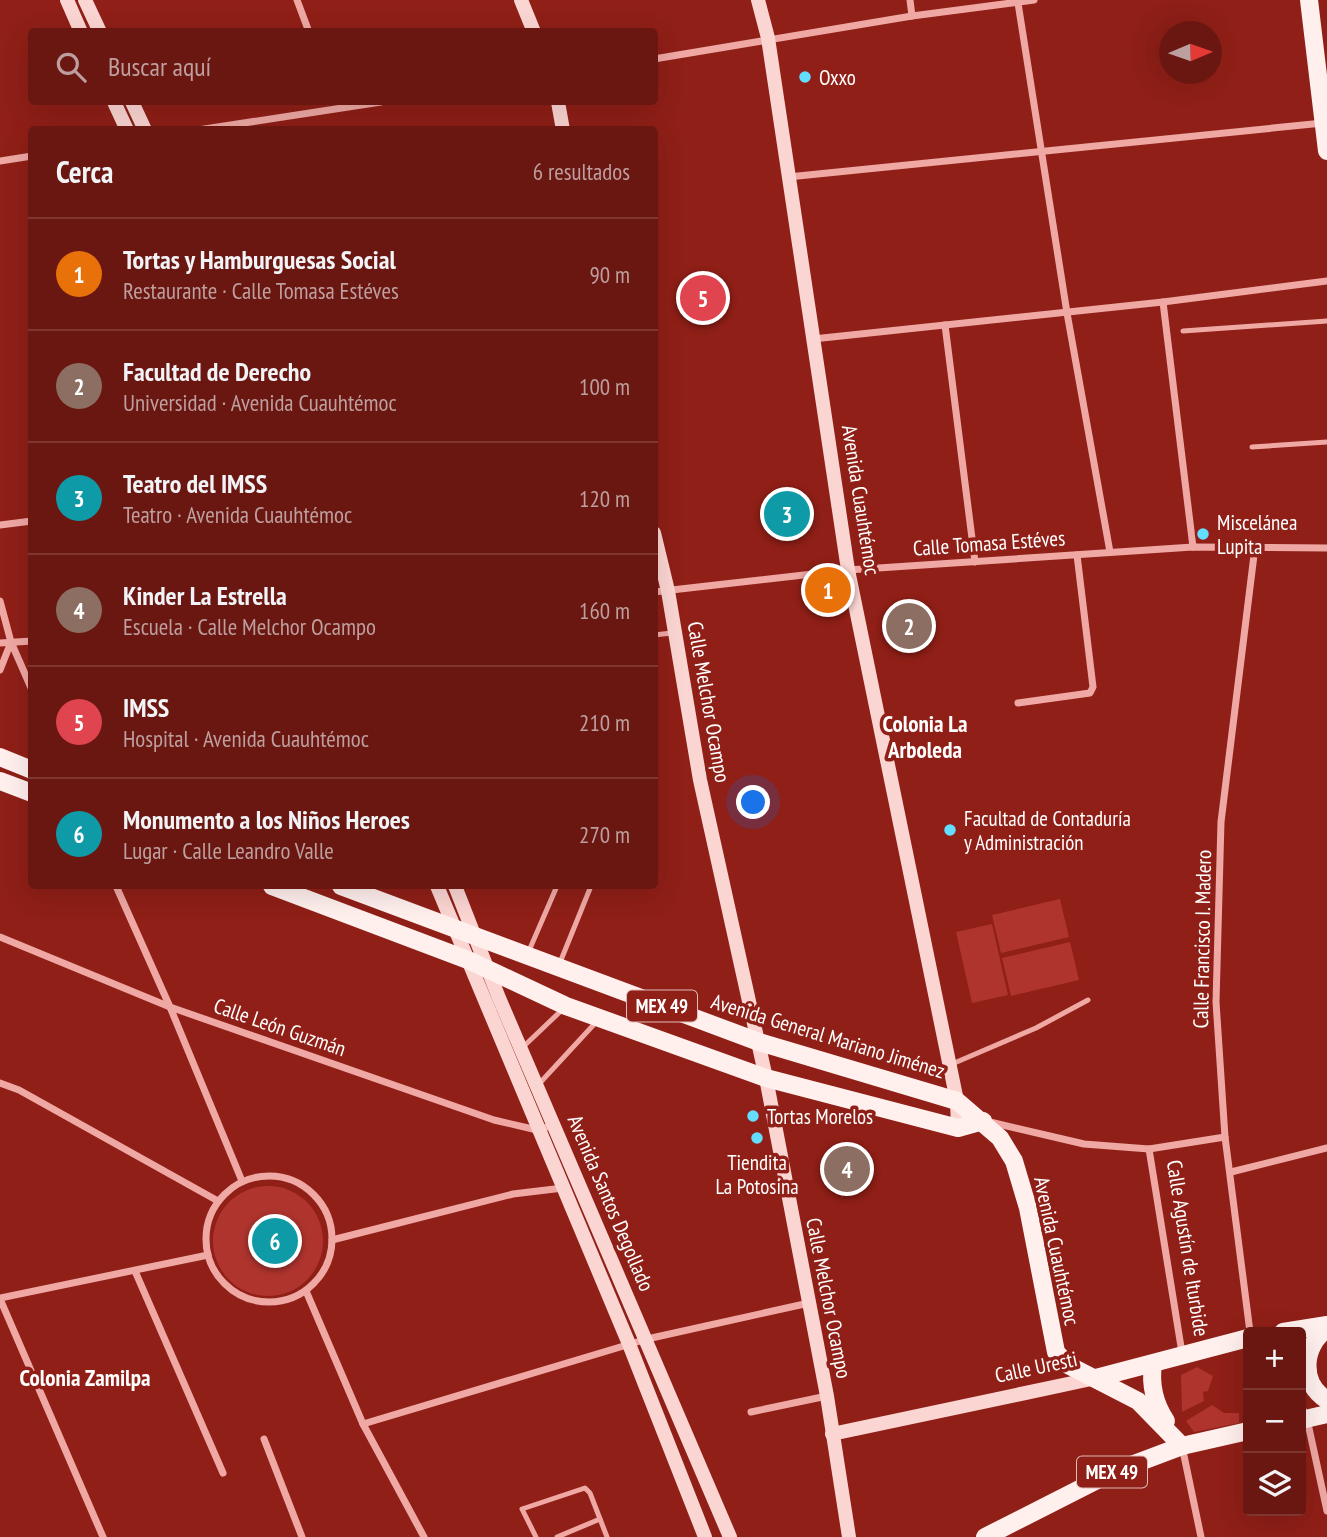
<!DOCTYPE html>
<html lang="es">
<head>
<meta charset="utf-8">
<style>
	:root { --surface:#6b1711; --page:#73241f; --text:#f1f3f6; --muted:#be9f9f; --line:#7e3631; --accent:#63deff }
	body { margin:0; font-family:"PT Sans Narrow",sans-serif; background:var(--page); color:var(--text) }
	.controls { position:absolute; right:21px; bottom:21px; display:grid; overflow:hidden; border-radius:7px; box-shadow:0 7px 28px #0002 }
	.controls button { width:63px; height:63px; display:grid; place-items:center; padding:0; border:0; border-bottom:2px solid var(--line); background:var(--surface); color:var(--text); font:35px sans-serif }
	.compass { position:absolute; left:1159px; top:21px; width:63px; height:63px; border-radius:50%; background:var(--surface); box-shadow:0 7px 28px #0002; rotate:88deg }
	.you { position:absolute; left:754px; top:803px; width:24px; height:24px; margin:-18px; border:5px solid #fff; border-radius:50%; background:#1a73e8; box-shadow:0 0 0 10px #1a73e833 }
	.badge { display:grid; place-items:center; width:46px; height:46px; border-radius:50%; background:var(--accent); color:#fff; font-size:23px; font-weight:700 }
	.pin { position:absolute; translate:-50% -50%; border:4px solid #fff; box-shadow:0 2px 7px #0006 }
	.list { margin:0; padding:0; list-style:none }
	h2 { display:flex; justify-content:space-between; align-items:center; height:91px; margin:0; padding:0 28px; font-size:30px }
	h2 small { font-size:23px; font-weight:400; color:var(--muted) }
	.list li { display:grid; grid-template-columns:46px 1fr auto; gap:21px; align-items:center; box-sizing:border-box; height:112px; padding:0 28px; border-top:2px solid var(--line) }
	.list b { display:block; font-size:26px; white-space:nowrap }
	.list p { margin:0; font-size:23px; white-space:nowrap; color:var(--muted) }
	.list em { font-size:23px; font-style:normal; color:var(--muted) }
	.icon { flex:none; width:38px; height:38px; fill:none; stroke:currentColor; stroke-width:2; stroke-linecap:round; stroke-linejoin:round }
	.map { position:relative; flex:none; width:1327px; height:1537px; overflow:hidden }
	.search { position:absolute; background:var(--surface); box-shadow:0 7px 28px #0002; left:28px; top:28px; width:630px; height:77px; display:flex; align-items:center; gap:18px; box-sizing:border-box; padding:0 24px; border-radius:7px; color:var(--muted); font-size:26px }
	.panel { position:absolute; background:var(--surface); box-shadow:0 7px 28px #0002; left:28px; top:126px; width:630px; height:763px; border-radius:7px }
	.map>svg:first-child { display:block }
	.green { fill:#b0342e }
	.lines { fill:none; stroke-linecap:round; stroke-linejoin:round }
	.lane { stroke:#efa8a4; stroke-width:5 }
	.street { stroke:#efa8a4; stroke-width:7 }
	.secondary { stroke:#fbd5d2; stroke-width:14 }
	.primary { stroke:#ffefed; stroke-width:18 }
	.poi-dot { fill:#63deff; stroke:#8f1f17; stroke-width:2.5 }
	.labels { text-anchor:middle; dominant-baseline:central; stroke-width:7; stroke-linejoin:round; paint-order:stroke }
	.shield { fill:#8f1f17; stroke:#ddbcb9; stroke-width:2 }
	.shield-label { font-size:19px; font-weight:bold; fill:#fff }
	.poi-label { font-size:21px; fill:#fff; stroke:#8f1f17; text-anchor:start }
	.street-label { font-size:21px; fill:#fff; stroke:#8f1f17 }
	.neighbourhood-label { font-size:23px; font-weight:bold; fill:#fff; stroke:#8f1f17 }
</style>
</head>
<body>
<div class="map">
<svg width="1327" height="1537" viewBox="0 0 1327 1537">
	<rect width="100%" height="100%" fill="#8f1f17"/>
	<!-- green -->
	<g class="green">
		<path d="M 1060,899 L 1069,937 L 1001,953 L 992,915 Z"/>
		<path d="M 992,924 L 1008,995 L 972,1003 L 956,932 Z"/>
		<path d="M 1070,942 L 1079,980 L 1011,996 L 1002,958 Z"/>
		<circle cx="268" cy="1241" r="55"/>
		<path d="M 1197,1367 L 1213,1376 L 1208,1391 L 1203,1392 L 1204,1401 L 1182,1412 L 1181,1375 Z"/>
		<path d="M 1212,1405 L 1224,1413 L 1239,1413 L 1239,1423 L 1194,1432 L 1186,1421 Z"/>
	</g>
	<g class="lines">
		<!-- lane -->
		<g class="lane">
			<path d="M 1183,331 L 1327,321"/>
			<path d="M 1252,447 L 1327,442"/>
			<path d="M 654,635 L 672,633"/>
			<path d="M 528,953 L 557,886"/>
			<path d="M 559,965 L 591,886"/>
			<path d="M 523,1047 L 564,1008"/>
			<path d="M 952,1064 L 1036,1028 L 1088,1000"/>
			<path d="M 538,1085 L 598,1020"/>
			<path d="M 536,1537 L 522,1509 L 585,1488 L 590,1493 L 607,1537"/>
			<path d="M 557,1537 L 600,1519"/>
		</g>
		<!-- street -->
		<g class="street">
			<path d="M 297,0 L 309,32"/>
			<path d="M 910,0 L 912,16"/>
			<path d="M 1018,3 L 1067,313 L 1110,552"/>
			<path d="M 654,59 L 912,16 L 1034,0"/>
			<path d="M 198,130 L 381,102"/>
			<path d="M 0,161 L 32,156"/>
			<path d="M 788,177 L 1323,123"/>
			<path d="M 1163,302 L 1193,547"/>
			<path d="M 945,325 L 975,562"/>
			<path d="M 813,339 L 1163,302 L 1327,281"/>
			<path d="M 0,525 L 32,521"/>
			<path d="M 654,592 L 848,570 L 1193,547 L 1327,548"/>
			<path d="M 0,601 L 11,642 L 32,690"/>
			<path d="M 0,643 L 32,641"/>
			<path d="M 0,670 L 11,642"/>
			<path d="M 1018,703 L 1090,693 L 1093,687 L 1077,555"/>
			<path d="M 116,886 L 170,1007 L 242,1181"/>
			<path d="M 0,937 L 170,1007 L 494,1120 L 537,1130 L 554,1125"/>
			<path d="M 0,1083 L 19,1090 L 218,1201"/>
			<path d="M 990,1122 L 1084,1144 L 1149,1149 L 1225,1137"/>
			<path d="M 1149,1149 L 1182,1353"/>
			<path d="M 1231,1172 L 1327,1148"/>
			<circle cx="269" cy="1239" r="63"/>
			<path d="M 332,1240 L 513,1194 L 563,1188"/>
			<path d="M 135,1271 L 223,1473"/>
			<path d="M 306,1291 L 363,1424 L 424,1537"/>
			<path d="M 0,1298 L 208,1255"/>
			<path d="M 0,1299 L 103,1537"/>
			<path d="M 1250,1332 L 1225,1137 L 1216,1002 L 1221,822 L 1255,547"/>
			<path d="M 1301,1405 L 1307,1419 L 1327,1511"/>
			<path d="M 751,1412 L 827,1396"/>
			<path d="M 363,1424 L 647,1339 L 809,1303"/>
			<path d="M 264,1439 L 302,1537"/>
			<path d="M 1182,1446 L 1201,1537"/>
		</g>
		<!-- secondary -->
		<g class="secondary">
			<path d="M 67,0 L 81,32"/>
			<path d="M 85,0 L 100,32"/>
			<path d="M 521,0 L 534,32"/>
			<path d="M 758,0 L 768,38 L 848,570 L 957,1101 L 958,1128"/>
			<path d="M 114,102 L 127,130"/>
			<path d="M 132,102 L 145,130"/>
			<path d="M 558,102 L 563,130"/>
			<path d="M 654,533 L 668,591 L 700,780 L 766,1078 L 827,1396 L 849,1537"/>
			<path d="M 437,886 L 629,1344 L 705,1537"/>
			<path d="M 455,886 L 499,998 L 730,1537"/>
			<path d="M 832,1434 L 1096,1378"/>
		</g>
		<!-- primary -->
		<g class="primary">
			<path d="M 1309,0 L 1327,151"/>
			<path d="M 0,757 L 32,770"/>
			<path d="M 0,781 L 32,793"/>
			<path d="M 272,886 L 468,960 L 566,1006 L 766,1078 L 958,1128 L 983,1121"/>
			<path d="M 341,886 L 759,1042 L 957,1101 L 1000,1138 L 1014,1161 L 1028,1208 L 1056,1352 L 1068,1365 L 1138,1401 L 1182,1446"/>
			<path d="M 1327,1329 C 1302,1346 1300,1384 1327,1400"/>
			<path d="M 1283,1332 L 1327,1325"/>
			<path d="M 1153,1364 C 1150,1385 1154,1403 1166,1421"/>
			<path d="M 1096,1378 L 1248,1338"/>
			<path d="M 1301,1420 L 1327,1414"/>
			<path d="M 985,1537 L 1113,1472 L 1182,1446 L 1248,1431"/>
		</g>
	</g>
	<!-- markers -->
	<g class="poi-dot">
		<circle cx="805" cy="77" r="7"/>
		<circle cx="1203" cy="534" r="7"/>
		<circle cx="950" cy="830" r="7"/>
		<circle cx="753" cy="1116" r="7"/>
		<circle cx="757" cy="1138" r="7"/>
	</g>
	<g class="labels">
		<!-- shield labels -->
		<g class="shield">
			<rect x="627" y="990.5" width="70" height="31" rx="5"/>
			<rect x="1077" y="1456.5" width="70" height="31" rx="5"/>
		</g>
		<g class="shield-label">
			<text x="662" y="1006">MEX 49</text>
			<text x="1112" y="1472">MEX 49</text>
		</g>
		<!-- poi labels -->
		<g class="poi-label">
			<text x="819" y="77">Oxxo</text>
			<text x="1217" y="522">Miscelánea<tspan x="1217" dy="24">Lupita</tspan></text>
			<text x="964" y="818">Facultad de Contaduría<tspan x="964" dy="24">y Administración</tspan></text>
			<text x="767" y="1116">Tortas Morelos</text>
			<text x="757" y="1162" text-anchor="middle">Tiendita<tspan x="757" dy="24">La Potosina</tspan></text>
		</g>
		<!-- street labels -->
		<g class="street-label">
			<text transform="translate(861 500) rotate(81)">Avenida Cuauhtémoc</text>
			<text transform="translate(989 543) rotate(-4)">Calle Tomasa Estéves</text>
			<text transform="translate(709 702) rotate(80)">Calle Melchor Ocampo</text>
			<text transform="translate(1202 939) rotate(-89)">Calle Francisco I. Madero</text>
			<text transform="translate(280 1027) rotate(19)">Calle León Guzmán</text>
			<text transform="translate(828 1036) rotate(17)">Avenida General Mariano Jiménez</text>
			<text transform="translate(611 1203) rotate(67)">Avenida Santos Degollado</text>
			<text transform="translate(1188 1248) rotate(81)">Calle Agustín de Iturbide</text>
			<text transform="translate(1057 1251) rotate(78)">Avenida Cuauhtémoc</text>
			<text transform="translate(829 1298) rotate(79)">Calle Melchor Ocampo</text>
			<text transform="translate(1036 1367) rotate(-12)">Calle Uresti</text>
		</g>
		<!-- neighbourhood labels -->
		<g class="neighbourhood-label">
			<text x="925" y="723">Colonia La<tspan x="925" dy="26">Arboleda</tspan></text>
			<text x="85" y="1377">Colonia Zamilpa</text>
		</g>
	</g>
</svg>
<div class="controls">
<button>+</button>
<button>−</button>
<button><svg class="icon" aria-label="layers" viewBox="0 0 24 24"><path d="M12 4l9 5-9 5-9-5zM3 14l9 5 9-5"/></svg></button>
</div>
<svg class="compass" viewBox="-18 -18 36 36"><path d="M0-13l5 13h-10z" fill="#e53935"/><path d="M0 13l5-13h-10z" fill="#be9f9f"/></svg>
<div class="you"></div>
<div class="pin badge" style="left:828px;top:590px;background:#e8710a">1</div>
<div class="pin badge" style="left:909px;top:626px;background:#8d6e63">2</div>
<div class="pin badge" style="left:787px;top:514px;background:#0f9aa8">3</div>
<div class="pin badge" style="left:847px;top:1169px;background:#8d6e63">4</div>
<div class="pin badge" style="left:703px;top:298px;background:#e0444e">5</div>
<div class="pin badge" style="left:275px;top:1241px;background:#0f9aa8">6</div>
<div class="search"><svg class="icon" aria-label="search" viewBox="0 0 24 24"><circle cx="10" cy="10" r="6"/><path d="M15 15l6 6"/></svg>Buscar aquí</div>
<section class="panel">
<h2>Cerca<small>6 resultados</small></h2>
<ul class="list">
<li><span class="badge" style="background:#e8710a">1</span><div><b>Tortas y Hamburguesas Social</b><p>Restaurante · Calle Tomasa Estéves</p></div><em>90 m</em></li>
<li><span class="badge" style="background:#8d6e63">2</span><div><b>Facultad de Derecho</b><p>Universidad · Avenida Cuauhtémoc</p></div><em>100 m</em></li>
<li><span class="badge" style="background:#0f9aa8">3</span><div><b>Teatro del IMSS</b><p>Teatro · Avenida Cuauhtémoc</p></div><em>120 m</em></li>
<li><span class="badge" style="background:#8d6e63">4</span><div><b>Kinder La Estrella</b><p>Escuela · Calle Melchor Ocampo</p></div><em>160 m</em></li>
<li><span class="badge" style="background:#e0444e">5</span><div><b>IMSS</b><p>Hospital · Avenida Cuauhtémoc</p></div><em>210 m</em></li>
<li><span class="badge" style="background:#0f9aa8">6</span><div><b>Monumento a los Niños Heroes</b><p>Lugar · Calle Leandro Valle</p></div><em>270 m</em></li>
</ul>
</section>
</div>
</body>
</html>
